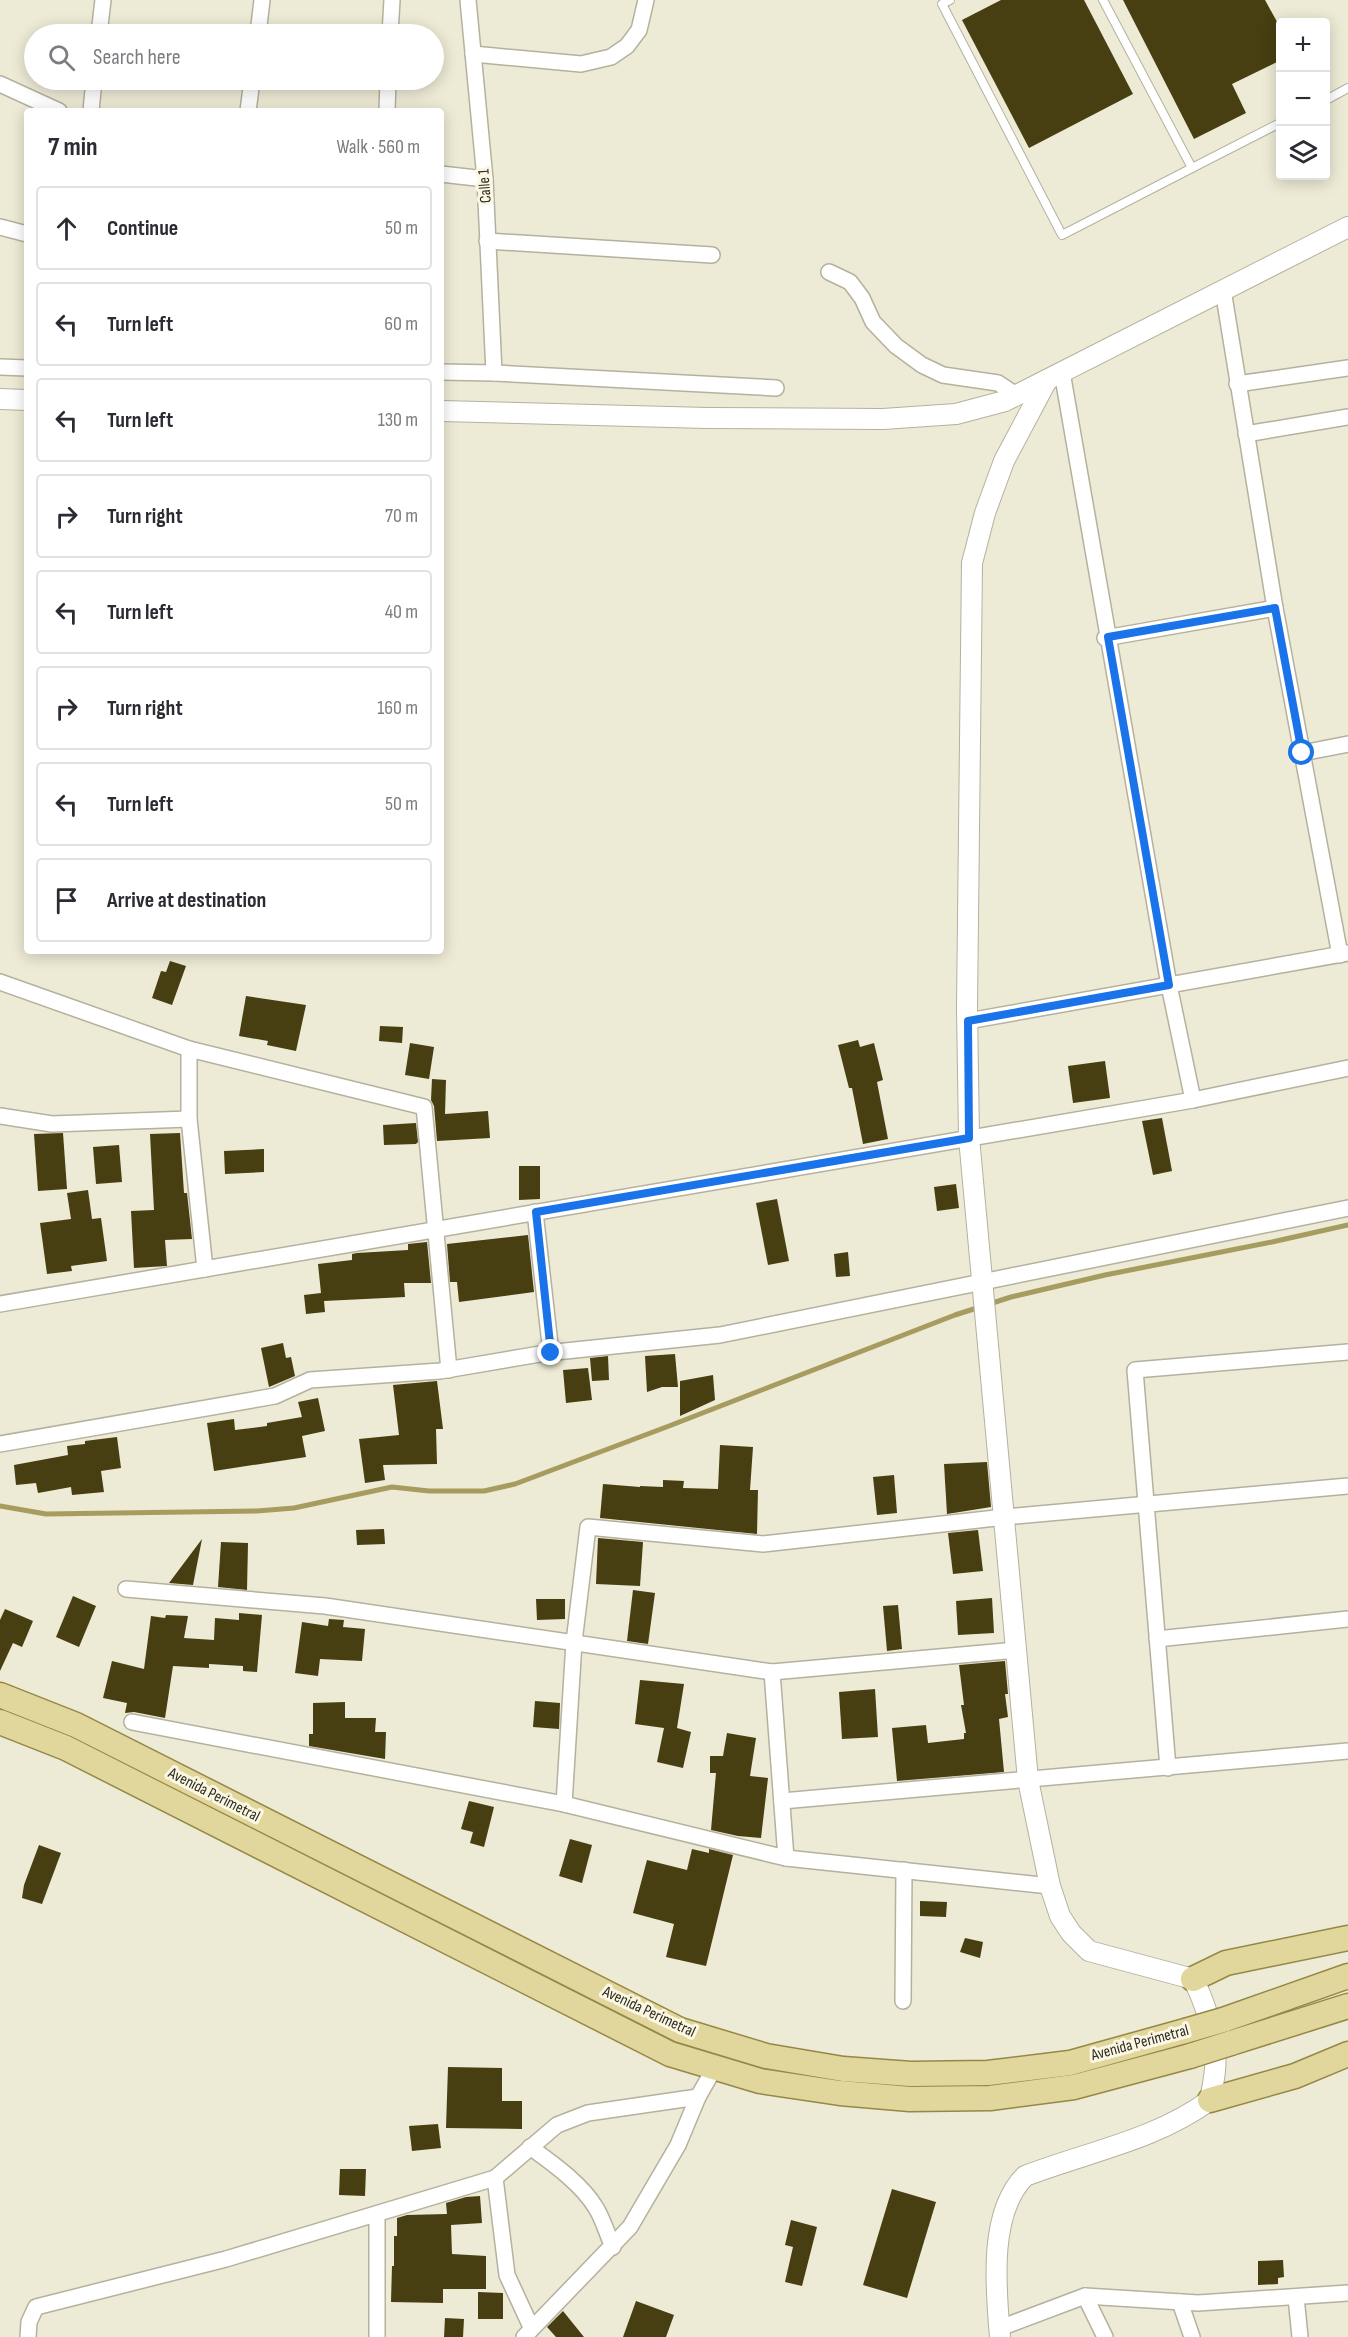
<!DOCTYPE html>
<html lang="en">
<head>
<meta charset="utf-8">
<style>
	:root { --surface:#fff; --page:#f2f2f3; --text:#2b2b33; --muted:#7c7c81; --line:#e1e1e2 }
	body { margin:0; font-family:"Sofia Sans Condensed",sans-serif; background:var(--page); color:var(--text) }
	.controls { position:absolute; right:18px; top:18px; display:grid; overflow:hidden; border-radius:6px; box-shadow:0 3px 15px #0003 }
	.controls button { width:54px; height:54px; display:grid; place-items:center; padding:0; border:0; border-bottom:2px solid var(--line); background:var(--surface); color:var(--text); font:30px sans-serif }
	.stop { position:absolute; width:18px; height:18px; margin:-14px; border:4px solid #1a73e8; border-radius:50%; background:#fff }
	.stop.end { background:#1a73e8; border-color:#fff; box-shadow:0 2px 6px #0008 }
	.list { margin:0; padding:0; list-style:none }
	h2 { display:flex; justify-content:space-between; align-items:center; height:78px; margin:0; padding:0 24px; font-size:26px }
	h2 small { font-size:20px; font-weight:400; color:var(--muted) }
	.list li { display:grid; grid-template-columns:39px 1fr auto; gap:18px; align-items:center; box-sizing:border-box; height:84px; margin:0 12px 12px; padding:0 12px; border:2px solid var(--line); border-radius:6px }
	.list b { display:block; font-size:22px; white-space:nowrap }
	.list em { font-size:20px; font-style:normal; color:var(--muted) }
	.icon { flex:none; width:33px; height:33px; fill:none; stroke:currentColor; stroke-width:2; stroke-linecap:round; stroke-linejoin:round }
	.map { position:relative; flex:none; width:1348px; height:2337px; overflow:hidden }
	.search { position:absolute; background:var(--surface); box-shadow:0 3px 15px #0003; left:24px; top:24px; width:420px; height:66px; display:flex; align-items:center; gap:15px; box-sizing:border-box; padding:0 21px; border-radius:33px; color:var(--muted); font-size:22px }
	.panel { position:absolute; background:var(--surface); box-shadow:0 3px 15px #0003; left:24px; top:108px; width:420px; height:846px; border-radius:6px }
	.map>svg:first-child { display:block }
	.lines { fill:none; stroke-linecap:round; stroke-linejoin:round }
	.stream { stroke:#a79c60; stroke-width:5 }
	.building { fill:#473e11 }
	.service-casing { stroke:#b5b19e; stroke-width:10 }
	.minor-casing { stroke:#b5b19e; stroke-width:18 }
	.tertiary-casing { stroke:#b5b19e; stroke-width:22 }
	.primary-casing { stroke:#958846; stroke-width:27 }
	.service { stroke:#fff; stroke-width:8 }
	.minor { stroke:#fff; stroke-width:15 }
	.tertiary { stroke:#fff; stroke-width:20 }
	.primary { stroke:#e1d69b; stroke-width:24 }
	.primary-bridge-casing { stroke:#958846; stroke-width:27; stroke-linecap:butt }
	.primary-bridge { stroke:#e1d69b; stroke-width:24 }
	.route { stroke:#1a73e8; stroke-width:8 }
	.labels { text-anchor:middle; dominant-baseline:central; stroke-width:6; stroke-linejoin:round; paint-order:stroke }
	.street-label { font-size:16px; fill:#2c2b23; stroke:#fbf7e3 }
</style>
</head>
<body>
<div class="map">
<svg width="1348" height="2337" viewBox="0 0 1348 2337">
	<rect width="100%" height="100%" fill="#edead5"/>
	<g class="lines">
		<!-- stream -->
		<path class="stream" d="M 0,1506 L 46,1514 L 257,1511 L 294,1508 L 392,1487 L 429,1491 L 484,1491 L 515,1484 L 669,1426 L 955,1315 L 1011,1297 L 1105,1275 L 1272,1242 L 1348,1225"/>
	</g>
	<!-- building -->
	<g class="building">
		<path d="M 1001,0 L 1084,0 L 1133,94 L 1029,148 L 962,20 Z"/>
		<path d="M 1123,0 L 1265,0 L 1281,29 L 1281,60 L 1232,84 L 1246,113 L 1194,139 Z"/>
		<path d="M 170,961 L 186,966 L 172,1005 L 152,998 L 161,971 L 166,972 Z"/>
		<path d="M 246,996 L 306,1005 L 296,1051 L 267,1045 L 268,1041 L 239,1036 Z"/>
		<path d="M 380,1026 L 403,1027 L 402,1043 L 379,1041 Z"/>
		<path d="M 858,1040 L 860,1047 L 874,1043 L 883,1080 L 877,1082 L 888,1139 L 863,1144 L 852,1088 L 849,1088 L 838,1045 Z"/>
		<path d="M 410,1043 L 434,1047 L 429,1079 L 405,1075 Z"/>
		<path d="M 1105,1061 L 1110,1098 L 1073,1103 L 1068,1066 Z"/>
		<path d="M 432,1079 L 446,1080 L 445,1114 L 488,1111 L 490,1138 L 437,1141 L 434,1106 L 431,1100 Z"/>
		<path d="M 1162,1118 L 1172,1171 L 1153,1175 L 1142,1121 Z"/>
		<path d="M 416,1123 L 418,1142 L 416,1144 L 384,1145 L 383,1125 Z"/>
		<path d="M 63,1133 L 67,1189 L 38,1191 L 34,1134 Z"/>
		<path d="M 180,1133 L 184,1193 L 187,1193 L 192,1239 L 165,1240 L 167,1266 L 134,1268 L 131,1211 L 154,1210 L 150,1134 Z"/>
		<path d="M 119,1145 L 122,1182 L 96,1184 L 93,1147 Z"/>
		<path d="M 264,1149 L 264,1172 L 225,1174 L 224,1151 Z"/>
		<path d="M 519,1166 L 540,1166 L 540,1199 L 519,1200 Z"/>
		<path d="M 956,1184 L 959,1208 L 937,1211 L 934,1187 Z"/>
		<path d="M 88,1190 L 92,1219 L 101,1218 L 107,1261 L 71,1266 L 72,1271 L 47,1274 L 40,1223 L 71,1219 L 67,1193 Z"/>
		<path d="M 777,1199 L 789,1261 L 768,1265 L 756,1203 Z"/>
		<path d="M 528,1235 L 534,1292 L 459,1302 L 457,1282 L 450,1282 L 447,1244 Z"/>
		<path d="M 427,1242 L 431,1283 L 404,1283 L 405,1297 L 324,1301 L 325,1312 L 306,1314 L 304,1295 L 321,1293 L 318,1264 L 352,1260 L 352,1254 L 357,1253 L 408,1250 L 408,1244 Z"/>
		<path d="M 848,1252 L 850,1276 L 836,1277 L 834,1254 Z"/>
		<path d="M 283,1343 L 286,1358 L 291,1357 L 295,1376 L 269,1387 L 261,1348 Z"/>
		<path d="M 675,1354 L 678,1387 L 662,1387 L 647,1392 L 645,1356 Z"/>
		<path d="M 608,1356 L 609,1380 L 592,1381 L 590,1358 Z"/>
		<path d="M 588,1368 L 592,1400 L 566,1403 L 563,1370 Z"/>
		<path d="M 713,1375 L 715,1400 L 680,1416 L 680,1381 Z"/>
		<path d="M 437,1381 L 443,1429 L 436,1429 L 437,1464 L 383,1465 L 385,1480 L 365,1483 L 359,1439 L 399,1435 L 393,1385 Z"/>
		<path d="M 318,1398 L 325,1431 L 302,1436 L 306,1457 L 214,1471 L 207,1423 L 234,1419 L 235,1430 L 267,1426 L 267,1423 L 302,1417 L 298,1402 Z"/>
		<path d="M 117,1437 L 121,1468 L 101,1471 L 104,1492 L 72,1495 L 71,1487 L 38,1493 L 36,1483 L 16,1485 L 14,1465 L 68,1455 L 67,1446 L 85,1444 L 85,1441 Z"/>
		<path d="M 720,1445 L 753,1447 L 750,1490 L 758,1490 L 757,1534 L 600,1518 L 603,1484 L 640,1487 L 640,1486 L 663,1487 L 663,1480 L 684,1481 L 683,1488 L 718,1489 Z"/>
		<path d="M 987,1462 L 991,1507 L 947,1514 L 944,1464 Z"/>
		<path d="M 894,1475 L 897,1513 L 877,1515 L 873,1477 Z"/>
		<path d="M 384,1529 L 385,1544 L 357,1545 L 356,1530 Z"/>
		<path d="M 978,1530 L 983,1571 L 953,1574 L 948,1533 Z"/>
		<path d="M 598,1538 L 643,1542 L 640,1586 L 596,1584 Z"/>
		<path d="M 202,1539 L 193,1585 L 169,1583 Z"/>
		<path d="M 221,1542 L 248,1543 L 247,1590 L 218,1587 Z"/>
		<path d="M 633,1590 L 655,1593 L 648,1644 L 627,1641 Z"/>
		<path d="M 73,1596 L 96,1606 L 79,1647 L 56,1637 Z"/>
		<path d="M 992,1598 L 994,1633 L 958,1635 L 956,1601 Z"/>
		<path d="M 536,1599 L 565,1599 L 565,1619 L 537,1620 Z"/>
		<path d="M 898,1605 L 902,1649 L 887,1651 L 883,1606 Z"/>
		<path d="M 5,1609 L 33,1621 L 22,1647 L 13,1643 L 0,1671 L 0,1620 Z"/>
		<path d="M 239,1613 L 262,1615 L 257,1672 L 243,1671 L 243,1666 L 209,1664 L 209,1668 L 173,1666 L 165,1718 L 134,1712 L 125,1713 L 127,1703 L 103,1698 L 112,1661 L 144,1669 L 151,1616 L 165,1618 L 166,1615 L 188,1616 L 184,1638 L 214,1640 L 215,1618 L 239,1620 Z"/>
		<path d="M 329,1619 L 344,1620 L 343,1627 L 365,1629 L 362,1661 L 320,1659 L 318,1676 L 295,1673 L 302,1622 L 328,1626 Z"/>
		<path d="M 1005,1661 L 1008,1694 L 1005,1694 L 1008,1717 L 999,1719 L 1004,1772 L 897,1781 L 892,1728 L 926,1725 L 928,1743 L 964,1739 L 964,1733 L 966,1733 L 961,1705 L 964,1705 L 959,1665 Z"/>
		<path d="M 640,1680 L 684,1684 L 677,1728 L 691,1732 L 683,1768 L 657,1762 L 664,1728 L 635,1724 Z"/>
		<path d="M 875,1689 L 878,1737 L 842,1739 L 839,1692 Z"/>
		<path d="M 535,1701 L 560,1703 L 559,1729 L 533,1727 Z"/>
		<path d="M 345,1702 L 345,1718 L 376,1718 L 375,1732 L 386,1732 L 385,1759 L 309,1746 L 309,1734 L 313,1734 L 313,1703 Z"/>
		<path d="M 727,1733 L 756,1738 L 750,1776 L 768,1778 L 761,1838 L 738,1836 L 711,1830 L 716,1773 L 710,1773 L 710,1756 L 723,1756 Z"/>
		<path d="M 469,1801 L 494,1807 L 484,1847 L 470,1843 L 473,1832 L 461,1829 Z"/>
		<path d="M 570,1839 L 592,1845 L 582,1883 L 559,1876 Z"/>
		<path d="M 39,1845 L 61,1853 L 42,1904 L 22,1898 L 24,1885 Z"/>
		<path d="M 692,1849 L 709,1853 L 709,1849 L 733,1855 L 706,1966 L 666,1957 L 674,1924 L 633,1913 L 647,1860 L 687,1870 Z"/>
		<path d="M 920,1901 L 947,1902 L 946,1917 L 920,1916 Z"/>
		<path d="M 965,1938 L 983,1942 L 980,1958 L 960,1952 Z"/>
		<path d="M 448,2067 L 502,2068 L 502,2101 L 522,2101 L 522,2129 L 446,2128 Z"/>
		<path d="M 438,2124 L 441,2148 L 412,2151 L 409,2126 Z"/>
		<path d="M 340,2169 L 366,2169 L 365,2196 L 339,2195 Z"/>
		<path d="M 892,2189 L 936,2202 L 907,2298 L 863,2285 Z"/>
		<path d="M 480,2196 L 482,2223 L 451,2225 L 452,2254 L 486,2256 L 486,2289 L 443,2289 L 443,2303 L 391,2302 L 392,2266 L 394,2266 L 394,2236 L 397,2236 L 397,2218 L 407,2215 L 447,2214 L 446,2203 L 466,2197 Z"/>
		<path d="M 791,2220 L 817,2227 L 802,2286 L 785,2282 L 793,2247 L 785,2245 Z"/>
		<path d="M 1283,2260 L 1284,2277 L 1278,2278 L 1278,2284 L 1258,2285 L 1258,2261 Z"/>
		<path d="M 478,2292 L 503,2293 L 503,2319 L 478,2319 Z"/>
		<path d="M 636,2301 L 674,2315 L 666,2337 L 623,2337 Z"/>
		<path d="M 563,2311 L 584,2337 L 556,2337 L 547,2327 Z"/>
		<path d="M 445,2318 L 464,2319 L 463,2337 L 444,2337 Z"/>
	</g>
	<g class="lines">
		<!-- service casing -->
		<g class="service-casing">
			<g id="service">
				<path d="M 950,0 L 942,4 L 1062,235 L 1192,168"/>
				<path d="M 1103,0 L 1192,168 L 1280,123"/>
				<path d="M 1326,100 L 1348,88"/>
			</g>
		</g>
		<!-- minor casing -->
		<g class="minor-casing">
			<g id="minor">
				<path d="M 468,0 L 485,179 L 494,373"/>
				<path d="M 99,34 L 103,0"/>
				<path d="M 258,34 L 262,0"/>
				<path d="M 390,34 L 392,0"/>
				<path d="M 473,54 L 581,64 L 611,57 L 627,46 L 639,30 L 646,0"/>
				<path d="M 0,84 L 59,111"/>
				<path d="M 91,111 L 94,80"/>
				<path d="M 248,111 L 252,80"/>
				<path d="M 387,111 L 388,80"/>
				<path d="M 441,174 L 485,179"/>
				<path d="M 0,227 L 27,234"/>
				<path d="M 487,241 L 712,255"/>
				<path d="M 829,272 L 850,282 L 862,298 L 873,322 L 896,346 L 922,365 L 943,375 L 998,383 L 1016,395"/>
				<path d="M 1223,290 L 1275,608 L 1340,955"/>
				<path d="M 0,367 L 27,368"/>
				<path d="M 441,372 L 494,373 L 776,388"/>
				<path d="M 1062,372 L 1169,985 L 1193,1100"/>
				<path d="M 1237,384 L 1348,368"/>
				<path d="M 1246,434 L 1348,417"/>
				<path d="M 1105,638 L 1275,608"/>
				<path d="M 1302,753 L 1348,744"/>
				<path d="M 0,982 L 189,1049 L 424,1107 L 449,1370"/>
				<path d="M 968,1021 L 1348,953"/>
				<path d="M 189,1049 L 189,1119 L 205,1269"/>
				<path d="M 0,1116 L 52,1124 L 189,1119"/>
				<path d="M 535,1212 L 551,1353"/>
				<path d="M 0,1304 L 1193,1100 L 1348,1068"/>
				<path d="M 0,1444 L 275,1396 L 310,1380 L 440,1371 L 546,1353 L 720,1335 L 1348,1208"/>
				<path d="M 126,1589 L 325,1606 L 772,1672 L 1017,1650"/>
				<path d="M 1157,1639 L 1348,1619"/>
				<path d="M 772,1672 L 786,1858"/>
				<path d="M 132,1722 L 564,1804 L 786,1858 L 1050,1886"/>
				<path d="M 1168,1768 L 1135,1370 L 1348,1352"/>
				<path d="M 782,1801 L 1348,1751"/>
				<path d="M 564,1804 L 574,1642 L 588,1527 L 763,1544 L 1005,1517 L 1348,1486"/>
				<path d="M 903,2001 L 904,1870"/>
				<path d="M 530,2147 C 552,2163 582,2184 596,2208 C 603,2219 607,2234 613,2247"/>
				<path d="M 495,2178 L 507,2275 L 531,2327"/>
				<path d="M 1085,2296 L 1105,2337"/>
				<path d="M 1296,2297 L 1300,2337"/>
				<path d="M 1180,2302 L 1192,2337"/>
				<path d="M 1000,2328 L 1085,2296 L 1198,2303 L 1348,2293"/>
				<path d="M 28,2337 L 29,2322 L 36,2307 L 226,2259 L 495,2178 L 557,2125 L 588,2113 L 698,2097 L 715,2067"/>
				<path d="M 377,2337 L 377,2214"/>
				<path d="M 524,2337 L 630,2227 L 678,2145 L 698,2097"/>
			</g>
		</g>
		<!-- tertiary casing -->
		<g class="tertiary-casing">
			<g id="tertiary">
				<path d="M 0,399 L 27,400"/>
				<path d="M 441,411 L 707,418 L 883,419 L 956,414 L 1005,401 L 1348,227"/>
				<path d="M 1000,2337 C 996,2289 988,2213 1025,2176 C 1087,2152 1156,2140 1210,2100 C 1213,2084 1217,2068 1215,2052 C 1213,2028 1204,2000 1193,1979 L 1089,1951 L 1071,1933 L 1060,1916 L 1050,1886 L 1028,1780 L 969,1138 L 967,1008 L 972,563 L 985,513 L 1004,461 L 1047,380"/>
			</g>
		</g>
		<!-- primary casing -->
		<g class="primary-casing">
			<g id="primary">
				<path d="M 0,1695 L 76,1725 L 680,2030 L 766,2056 L 843,2069 L 911,2074 L 988,2073 L 1070,2063 L 1185,2031"/>
				<path d="M 0,1722 L 66,1748 L 670,2054 L 760,2081 L 840,2093 L 910,2099 L 990,2098 L 1074,2087 L 1190,2056"/>
				<path d="M 1193,1979 L 1226,1963 L 1348,1938"/>
				<path d="M 1223,2020 L 1348,1976"/>
				<path d="M 1231,2043 L 1348,2006"/>
				<path d="M 1210,2100 L 1295,2076 L 1348,2054"/>
			</g>
		</g>
		<!-- service -->
		<use href="#service" class="service"/>
		<!-- minor -->
		<use href="#minor" class="minor"/>
		<!-- tertiary -->
		<use href="#tertiary" class="tertiary"/>
		<!-- primary -->
		<use href="#primary" class="primary"/>
		<!-- primary-bridge casing -->
		<g class="primary-bridge-casing">
			<g id="primary-bridge">
				<path d="M 1185,2031 L 1223,2020"/>
				<path d="M 1190,2056 L 1231,2043"/>
			</g>
		</g>
		<!-- primary-bridge -->
		<use href="#primary-bridge" class="primary-bridge"/>
	</g>
	<g class="lines">
		<!-- route -->
		<path class="route" d="M 551,1353 L 536,1212 L 969,1138 L 968,1021 L 1169,985 L 1108,637 L 1275,608 L 1302,753"/>
	</g>
	<g class="labels">
		<!-- street labels -->
		<g class="street-label">
			<text transform="translate(485 186) rotate(-94)">Calle 1</text>
			<text transform="translate(214 1795) rotate(27)">Avenida Perimetral</text>
			<text transform="translate(649 2012) rotate(25)">Avenida Perimetral</text>
			<text transform="translate(1140 2043) rotate(-15)">Avenida Perimetral</text>
		</g>
	</g>
</svg>
<div class="controls">
<button>+</button>
<button>−</button>
<button><svg class="icon" aria-label="layers" viewBox="0 0 24 24"><path d="M12 4l9 5-9 5-9-5zM3 14l9 5 9-5"/></svg></button>
</div>
<div class="stop" style="left:1302px;top:753px"></div>
<div class="stop end" style="left:551px;top:1353px"></div>
<div class="search"><svg class="icon" aria-label="search" viewBox="0 0 24 24"><circle cx="10" cy="10" r="6"/><path d="M15 15l6 6"/></svg>Search here</div>
<section class="panel">
<h2>7 min<small>Walk · 560 m</small></h2>
<ul class="list">
<li><svg class="icon" aria-label="ahead" viewBox="0 0 24 24"><path d="M12 20V5M6 11l6-6 6 6"/></svg><div><b>Continue</b></div><em>50 m</em></li>
<li><svg class="icon" aria-label="left" viewBox="0 0 24 24"><path d="M17 20v-9H6M10 6l-5 5 5 5"/></svg><div><b>Turn left</b></div><em>60 m</em></li>
<li><svg class="icon" aria-label="left" viewBox="0 0 24 24"><path d="M17 20v-9H6M10 6l-5 5 5 5"/></svg><div><b>Turn left</b></div><em>130 m</em></li>
<li><svg class="icon" aria-label="right" viewBox="0 0 24 24"><path d="M7 20v-9h11M14 6l5 5-5 5"/></svg><div><b>Turn right</b></div><em>70 m</em></li>
<li><svg class="icon" aria-label="left" viewBox="0 0 24 24"><path d="M17 20v-9H6M10 6l-5 5 5 5"/></svg><div><b>Turn left</b></div><em>40 m</em></li>
<li><svg class="icon" aria-label="right" viewBox="0 0 24 24"><path d="M7 20v-9h11M14 6l5 5-5 5"/></svg><div><b>Turn right</b></div><em>160 m</em></li>
<li><svg class="icon" aria-label="left" viewBox="0 0 24 24"><path d="M17 20v-9H6M10 6l-5 5 5 5"/></svg><div><b>Turn left</b></div><em>50 m</em></li>
<li><svg class="icon" aria-label="arrive" viewBox="0 0 24 24"><path d="M6 21V4h12l-3 4 3 4H6"/></svg><div><b>Arrive at destination</b></div></li>
</ul>
</section>
</div>
</body>
</html>
